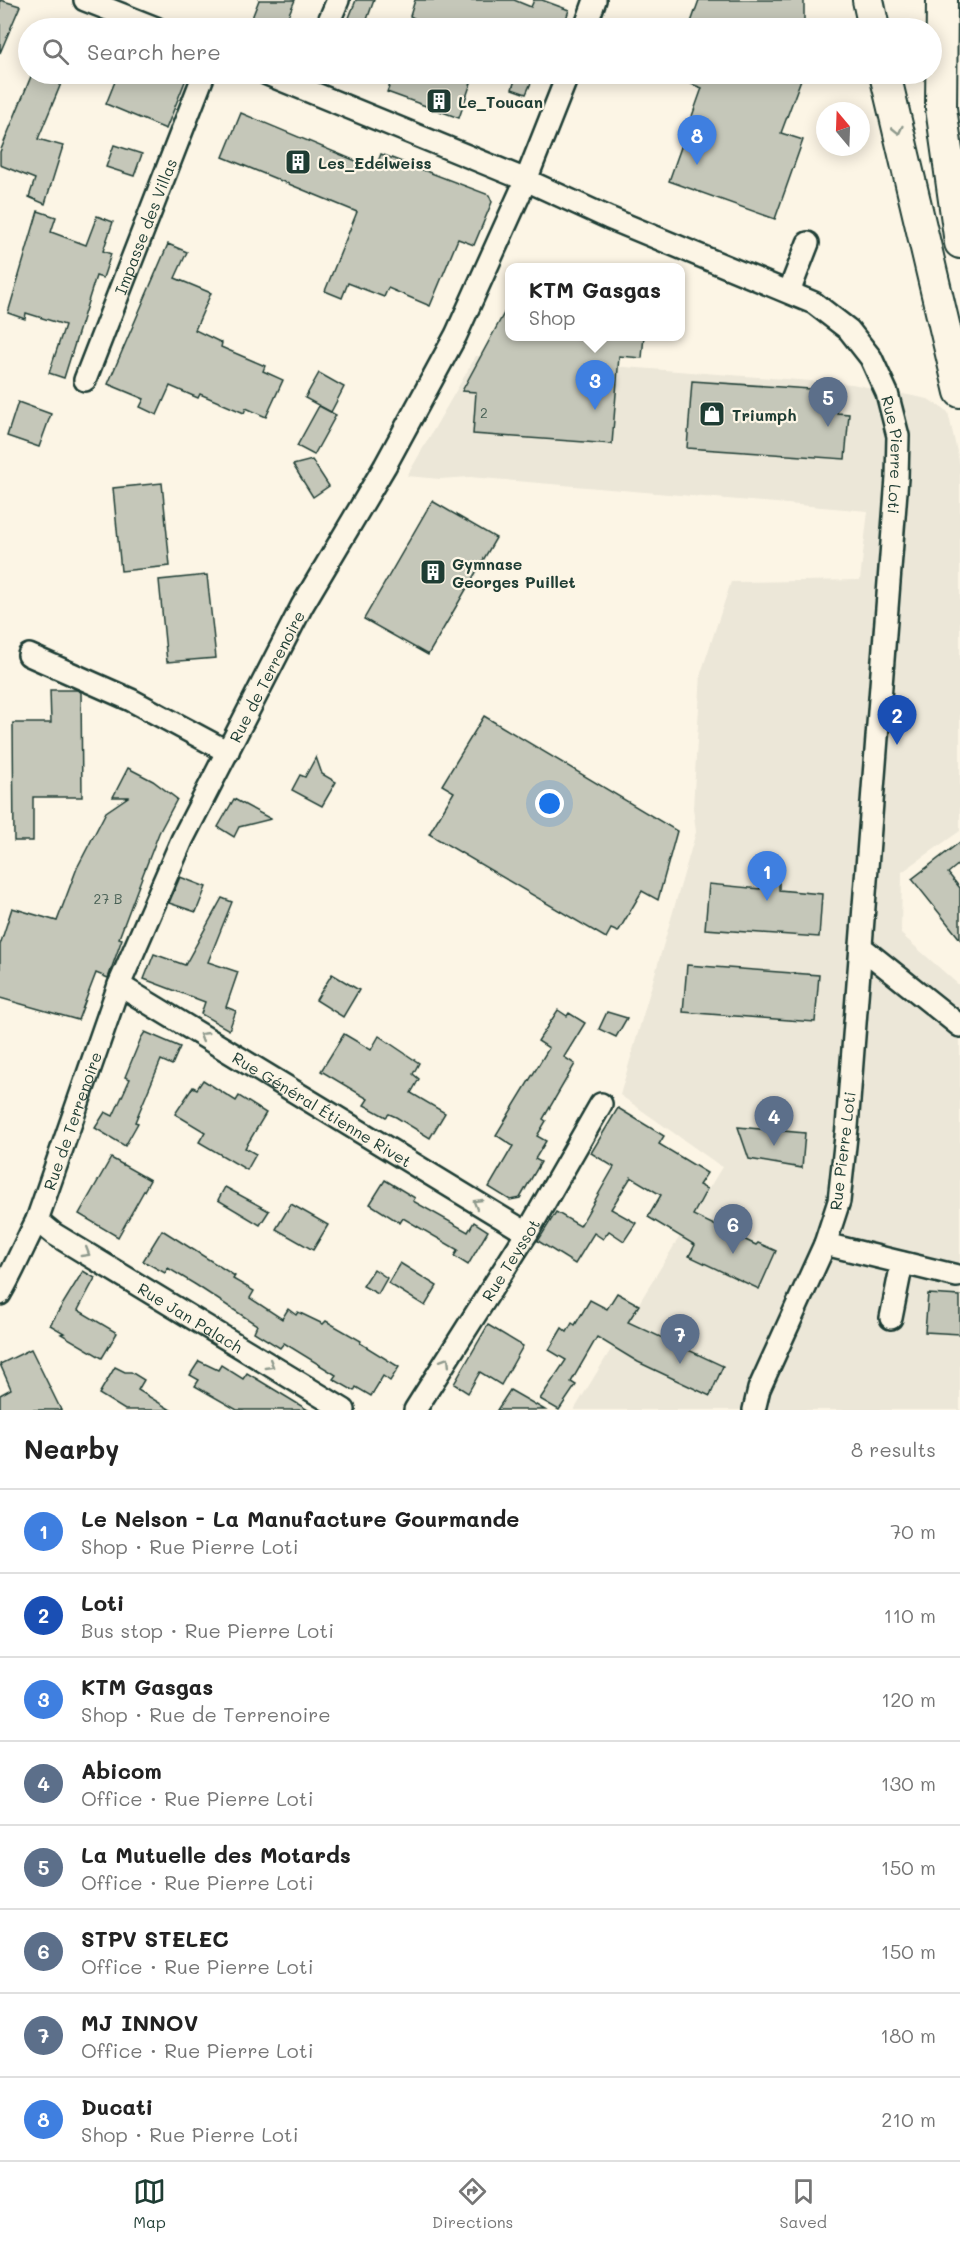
<!DOCTYPE html>
<html lang="en">
<head>
<meta charset="utf-8">
<style>
	:root { --surface:#fff; --page:#f6f6f6; --text:#222; --muted:#767676; --line:#e0e0e0; --accent:#1f3d34 }
	body { margin:0; font-family:Mali,sans-serif; background:var(--page); color:var(--text) }
	.compass { position:absolute; left:816px; top:102px; width:54px; height:54px; border-radius:50%; background:var(--surface); box-shadow:0 3px 15px #0003; rotate:341deg }
	.you { position:absolute; left:550px; top:804px; width:21px; height:21px; margin:-15px; border:4px solid #fff; border-radius:50%; background:#1a73e8; box-shadow:0 0 0 9px #1a73e833 }
	.badge { display:grid; place-items:center; width:39px; height:39px; border-radius:50%; background:var(--accent); color:#fff; font-size:20px; font-weight:700 }
	.pin { position:absolute; translate:-50% -50px; filter:drop-shadow(0 2px 3px #0008) }
	.pin::after { content:''; position:absolute; top:32px; width:21px; height:18px; background:inherit; clip-path:polygon(0 0,100% 0,50% 100%) }
	.popup { position:absolute; left:505px; top:263px; width:180px; height:78px; box-sizing:border-box; display:grid; place-content:center; border-radius:12px; background:var(--surface); filter:drop-shadow(0 2px 4px #0005); font-size:20px; white-space:nowrap; color:var(--muted) }
	.popup b { font-size:22px; color:var(--text) }
	.popup::after { content:''; position:absolute; left:50%; top:100%; margin-left:-12px; border:12px solid transparent; border-top-color:var(--surface) }
	.list { margin:0; padding:0; list-style:none }
	h2 { display:flex; justify-content:space-between; align-items:center; height:78px; margin:0; padding:0 24px; font-size:26px }
	h2 small { font-size:20px; font-weight:400; color:var(--muted) }
	.list li { display:grid; grid-template-columns:39px 1fr auto; gap:18px; align-items:center; box-sizing:border-box; height:84px; padding:0 24px; border-top:2px solid var(--line) }
	.list b { display:block; font-size:22px; white-space:nowrap }
	.list p { margin:0; font-size:20px; white-space:nowrap; color:var(--muted) }
	.list em { font-size:20px; font-style:normal; color:var(--muted) }
	.icon { flex:none; width:33px; height:33px; fill:none; stroke:currentColor; stroke-width:2; stroke-linecap:round; stroke-linejoin:round }
	.map { position:relative; flex:none; width:960px; height:1410px; overflow:hidden }
	.search { position:absolute; background:var(--surface); box-shadow:0 3px 15px #0003; left:18px; right:18px; top:18px; height:66px; display:flex; align-items:center; gap:15px; box-sizing:border-box; padding:0 21px; border-radius:33px; color:var(--muted); font-size:22px }
	.sheet { height:750px; background:var(--surface) }
	nav { display:flex; justify-content:space-around; align-items:center; box-sizing:border-box; height:84px; border-top:2px solid var(--line); background:var(--surface); font-size:16px; color:var(--muted) }
	nav a { display:grid; justify-items:center; gap:3px }
	nav .on { color:var(--accent) }
	.map>svg:first-child { display:block }
	.built { fill:#ece7d8 }
	.building { fill:#c5c7b9; stroke:#1f3d34; stroke-width:1.5 }
	.lines { fill:none; stroke-linecap:round; stroke-linejoin:round }
	.minor-casing { stroke:#1f3d34; stroke-width:26 }
	.highway-casing { stroke:#1f3d34; stroke-width:34 }
	.minor { stroke:#fcf5e5; stroke-width:21 }
	.highway { stroke:#fcf5e5; stroke-width:30 }
	.oneway { stroke:#8e998c }
	.labels { text-anchor:middle; dominant-baseline:central; stroke-width:4.5; stroke-linejoin:round; paint-order:stroke }
	.number-label { font-size:14px; fill:#486055 }
	.poi-label { font-size:16px; font-weight:bold; fill:#1f3d34; stroke:#fcf5e5; text-anchor:start }
	.street-label { font-size:16px; fill:#1f3d34; stroke:#fcf5e5 }
</style>
</head>
<body>
<div class="map">
<svg width="960" height="1410" viewBox="0 0 960 1410">
	<rect width="100%" height="100%" fill="#fcf5e5"/>
	<filter id="ink" filterUnits="userSpaceOnUse"><feTurbulence type="fractalNoise" baseFrequency=".0167" numOctaves="2"/><feDisplacementMap in="SourceGraphic" scale="12" xChannelSelector="R" yChannelSelector="G"/><feConvolveMatrix kernelMatrix="1 2 1 2 8 2 1 2 1" color-interpolation-filters="sRGB"/></filter>
	<g filter="url(#ink)">
		<!-- built -->
		<path class="built" d="M 476,356 L 852,384 L 928,399 L 948,412 L 960,465 L 960,831 L 902,872 L 901,934 L 960,986 L 960,1410 L 574,1410 L 722,1167 L 620,1095 L 696,832 L 693,808 L 701,673 L 731,582 L 860,580 L 868,511 L 470,477 L 440,479 L 407,476 Z"/>
		<!-- building -->
		<g class="building">
			<path d="M 0,0 L 20,6 L 0,53 Z"/>
			<path d="M 259,0 L 295,0 L 283,28 L 248,28 Z"/>
			<path d="M 356,0 L 374,0 L 364,28 L 345,28 Z"/>
			<path d="M 415,0 L 514,0 L 531,7 L 534,0 L 542,0 L 569,10 L 563,28 L 410,28 L 414,18 L 410,16 Z"/>
			<path d="M 699,0 L 804,0 L 804,28 L 689,28 Z"/>
			<path d="M 32,74 L 65,74 L 38,139 L 63,146 L 45,204 L 29,197 L 35,179 L 0,165 L 0,152 Z"/>
			<path d="M 118,74 L 188,74 L 166,129 L 106,104 Z"/>
			<path d="M 394,74 L 437,74 L 452,79 L 454,74 L 474,74 L 459,118 L 387,92 Z"/>
			<path d="M 517,74 L 535,74 L 526,94 L 512,89 Z"/>
			<path d="M 670,74 L 803,74 L 781,133 L 803,140 L 775,219 L 669,181 L 702,88 L 669,76 Z"/>
			<path d="M 241,113 L 375,169 L 381,154 L 489,195 L 492,202 L 474,245 L 458,239 L 430,306 L 388,288 L 384,297 L 348,283 L 342,298 L 325,291 L 357,212 L 223,157 Z"/>
			<path d="M 114,145 L 142,154 L 134,176 L 106,167 Z"/>
			<path d="M 38,211 L 56,217 L 51,232 L 86,245 L 97,216 L 113,222 L 103,251 L 111,254 L 103,278 L 96,276 L 64,378 L 49,373 L 65,325 L 26,313 L 25,319 L 8,313 Z"/>
			<path d="M 168,244 L 187,252 L 175,278 L 211,293 L 195,330 L 222,343 L 221,347 L 265,366 L 263,371 L 283,380 L 266,417 L 246,408 L 244,413 L 200,394 L 198,398 L 170,386 L 157,415 L 140,407 L 144,399 L 108,384 Z"/>
			<path d="M 510,302 L 510,336 L 644,336 L 642,358 L 619,356 L 612,444 L 473,434 L 476,392 L 462,391 Z"/>
			<path d="M 319,373 L 344,387 L 331,412 L 305,398 Z"/>
			<path d="M 692,381 L 839,391 L 837,413 L 849,414 L 845,459 L 687,448 Z"/>
			<path d="M 18,402 L 51,414 L 39,447 L 7,436 Z"/>
			<path d="M 319,406 L 336,415 L 314,455 L 297,446 Z"/>
			<path d="M 312,460 L 329,486 L 313,497 L 293,465 Z"/>
			<path d="M 162,483 L 170,566 L 121,571 L 113,488 Z"/>
			<path d="M 432,501 L 496,538 L 428,655 L 364,619 Z"/>
			<path d="M 207,575 L 216,658 L 167,662 L 159,580 Z"/>
			<path d="M 50,690 L 77,690 L 81,692 L 82,797 L 33,797 L 33,841 L 14,841 L 13,723 L 51,723 Z"/>
			<path d="M 484,716 L 677,831 L 658,900 L 642,891 L 618,932 L 611,929 L 606,938 L 429,834 L 454,792 L 442,785 Z"/>
			<path d="M 316,757 L 322,774 L 336,782 L 322,806 L 292,790 L 300,775 L 305,777 Z"/>
			<path d="M 128,768 L 153,781 L 177,799 L 159,833 L 142,877 L 119,938 L 122,939 L 108,978 L 96,973 L 78,1020 L 0,998 L 0,945 L 12,908 L 57,921 L 77,868 L 106,812 L 128,797 L 113,797 Z"/>
			<path d="M 234,799 L 271,819 L 239,827 L 234,837 L 218,827 Z"/>
			<path d="M 960,842 L 960,863 L 948,873 L 960,888 L 960,939 L 912,879 Z"/>
			<path d="M 180,877 L 206,887 L 196,912 L 169,903 Z"/>
			<path d="M 760,882 L 779,883 L 779,890 L 822,894 L 819,937 L 705,929 L 709,884 L 760,889 Z"/>
			<path d="M 222,898 L 232,902 L 208,962 L 238,972 L 226,1007 L 236,1011 L 229,1030 L 201,1014 L 205,1002 L 144,979 L 154,954 L 185,965 Z"/>
			<path d="M 687,965 L 819,975 L 815,1022 L 683,1012 Z"/>
			<path d="M 332,974 L 359,990 L 343,1017 L 316,1000 Z"/>
			<path d="M 558,1010 L 567,1016 L 569,1013 L 585,1023 L 564,1057 L 575,1064 L 543,1119 L 546,1121 L 537,1136 L 546,1141 L 535,1159 L 541,1162 L 520,1198 L 510,1200 L 489,1187 L 513,1146 L 496,1135 L 549,1048 L 538,1041 Z"/>
			<path d="M 607,1012 L 627,1018 L 616,1037 L 599,1029 Z"/>
			<path d="M 145,1032 L 180,1047 L 172,1065 L 161,1060 L 135,1122 L 138,1123 L 125,1146 L 95,1128 L 105,1112 L 113,1116 L 130,1079 L 125,1077 L 141,1038 Z"/>
			<path d="M 344,1034 L 371,1050 L 379,1036 L 419,1063 L 413,1074 L 419,1079 L 411,1093 L 445,1113 L 430,1138 L 396,1117 L 389,1114 L 386,1117 L 364,1105 L 368,1099 L 321,1071 Z"/>
			<path d="M 203,1080 L 236,1101 L 239,1096 L 266,1113 L 245,1148 L 256,1154 L 247,1170 L 199,1142 L 205,1132 L 175,1114 L 193,1087 L 197,1089 Z"/>
			<path d="M 618,1108 L 664,1136 L 659,1144 L 707,1173 L 699,1185 L 707,1189 L 693,1215 L 756,1245 L 758,1243 L 776,1251 L 759,1289 L 689,1256 L 695,1245 L 648,1217 L 661,1195 L 631,1177 L 611,1209 L 636,1223 L 624,1241 L 609,1231 L 603,1239 L 594,1233 L 575,1264 L 538,1241 L 556,1212 L 580,1226 L 614,1167 L 591,1153 Z"/>
			<path d="M 738,1127 L 805,1133 L 802,1168 L 749,1159 Z"/>
			<path d="M 111,1158 L 150,1180 L 118,1237 L 79,1214 Z"/>
			<path d="M 385,1180 L 415,1198 L 413,1201 L 468,1232 L 474,1222 L 488,1231 L 468,1265 L 454,1256 L 458,1250 L 403,1218 L 400,1223 L 370,1204 Z"/>
			<path d="M 225,1187 L 269,1211 L 260,1225 L 218,1200 Z"/>
			<path d="M 291,1204 L 328,1225 L 313,1250 L 276,1229 Z"/>
			<path d="M 162,1230 L 235,1276 L 233,1279 L 254,1291 L 250,1298 L 282,1319 L 288,1309 L 296,1315 L 298,1312 L 323,1324 L 326,1321 L 361,1341 L 360,1343 L 399,1367 L 390,1381 L 383,1376 L 371,1396 L 356,1387 L 354,1391 L 333,1379 L 336,1375 L 284,1343 L 280,1348 L 254,1332 L 257,1325 L 196,1285 L 168,1268 L 165,1273 L 143,1261 Z"/>
			<path d="M 400,1263 L 437,1286 L 425,1306 L 388,1283 Z"/>
			<path d="M 374,1269 L 387,1278 L 378,1294 L 363,1286 Z"/>
			<path d="M 83,1271 L 95,1278 L 78,1310 L 117,1333 L 102,1358 L 61,1334 L 64,1333 L 50,1325 Z"/>
			<path d="M 617,1293 L 639,1305 L 628,1322 L 723,1366 L 710,1396 L 638,1362 L 597,1337 L 571,1382 L 576,1385 L 559,1410 L 540,1399 L 566,1360 L 549,1350 L 562,1328 L 567,1332 L 572,1323 L 575,1325 L 590,1300 L 607,1309 Z"/>
			<path d="M 928,1294 L 960,1296 L 960,1334 L 925,1332 Z"/>
			<path d="M 488,1325 L 523,1346 L 501,1385 L 480,1372 L 468,1393 L 454,1384 Z"/>
			<path d="M 31,1349 L 61,1410 L 0,1410 L 0,1395 L 11,1389 L 0,1364 Z"/>
			<path d="M 199,1361 L 218,1370 L 221,1365 L 243,1379 L 247,1373 L 308,1410 L 237,1410 L 195,1386 L 199,1380 L 190,1375 Z"/>
			<path d="M 115,1367 L 125,1372 L 131,1372 L 144,1380 L 138,1390 L 171,1410 L 125,1410 L 99,1394 Z"/>
			<path d="M 510,1390 L 545,1410 L 497,1410 Z"/>
		</g>
		<g class="lines">
			<!-- minor casing -->
			<g class="minor-casing">
				<g id="minor">
					<path d="M 85,0 L 156,28"/>
					<path d="M 326,28 L 338,0"/>
					<path d="M 585,28 L 595,0"/>
					<path id="s1" d="M 267,74 L 526,180 L 609,218 L 814,303 L 849,330 L 871,358 L 887,393 L 898,436 L 897,478 L 847,1127 L 839,1201 L 825,1244 L 759,1389 L 754,1410"/>
					<path d="M 789,292 L 808,243"/>
					<path id="s2" d="M 85,380 L 204,74"/>
					<path d="M 29,655 L 131,700 L 228,752"/>
					<path d="M 861,947 L 960,1026"/>
					<path id="s3" d="M 119,985 L 527,1233"/>
					<path id="s4" d="M 37,1220 L 54,1234 L 344,1410"/>
					<path d="M 825,1244 L 957,1276"/>
					<path id="s5" d="M 0,1294 C 14,1270 24,1245 37,1220 L 119,985 L 182,840 L 302,606 L 385,466 L 456,335 L 526,180 L 568,74"/>
					<path d="M 891,1318 L 902,1263"/>
					<path id="s6" d="M 415,1410 L 527,1233 L 601,1104"/>
				</g>
			</g>
			<!-- highway casing -->
			<g class="highway-casing">
				<g id="highway">
					<path d="M 868,0 L 874,28"/>
					<path d="M 942,0 L 941,108 L 960,243"/>
					<path d="M 885,74 L 960,392"/>
				</g>
			</g>
			<!-- minor -->
			<use href="#minor" class="minor"/>
			<!-- highway -->
			<use href="#highway" class="highway"/>
		</g>
		<!-- one-way arrows -->
		<defs><path id="oneway-chevron" d="M-2-3.5L2.5 0L-2 3.5" fill="none" stroke-width="1.6" stroke-linecap="round" stroke-linejoin="round" transform="scale(1.5)"/></defs>
		<g class="oneway">
			<use href="#oneway-chevron" transform="translate(898 130) rotate(77)"/>
			<use href="#oneway-chevron" transform="translate(203 1036) rotate(-149)"/>
			<use href="#oneway-chevron" transform="translate(477 1203) rotate(-149)"/>
			<use href="#oneway-chevron" transform="translate(86 1253) rotate(31)"/>
			<use href="#oneway-chevron" transform="translate(446 1361) rotate(-58)"/>
			<use href="#oneway-chevron" transform="translate(270 1365) rotate(31)"/>
		</g>
	</g>
	<!-- icons -->
	<defs>
		<g id="building-square" transform="scale(1.35)"><rect x="-9" y="-9" width="18" height="18" rx="4" fill="#1f3d34" stroke="#fcf5e5"/><path d="M-4-6H4V6H1V3H-1V6H-4ZM-2.5-4.3h1.7v1.8h-1.7ZM.8-4.3h1.7v1.8H.8ZM-2.5-1h1.7V.8h-1.7ZM.8-1h1.7V.8H.8Z" fill="#fff"/></g>
		<g id="shop-square" transform="scale(1.35)"><rect x="-9" y="-9" width="18" height="18" rx="4" fill="#1f3d34" stroke="#fcf5e5"/><path d="M-5-2.5h2.3a2.7 3.5 0 0 1 5.4 0H5L5.5 6h-11ZM-1.5-2.5h3a1.5 2.3 0 0 0-3 0Z" fill="#fff"/></g>
	</defs>
	<g fill-rule="evenodd">
		<use href="#building-square" x="439" y="101"/>
		<use href="#building-square" x="298" y="162"/>
		<use href="#shop-square" x="712" y="414"/>
		<use href="#building-square" x="433" y="572"/>
	</g>
	<g class="labels">
		<!-- number labels -->
		<g class="number-label">
			<text x="484" y="412">2</text>
			<text x="108" y="898">27 B</text>
		</g>
		<!-- poi labels -->
		<g class="poi-label">
			<text x="458" y="101">Le_Toucan</text>
			<text x="318" y="162">Les_Edelweiss</text>
			<text x="732" y="414">Triumph</text>
			<text x="452" y="563">Gymnase<tspan x="452" dy="18">Georges Puillet</tspan></text>
		</g>
		<!-- street labels -->
		<g class="street-label">
			<text stroke="none"><textPath href="#s2" startOffset="165">Impasse des Villas</textPath></text>
			<text stroke="none"><textPath href="#s1" startOffset="774">Rue Pierre Loti</textPath></text>
			<text stroke="none"><textPath href="#s5" startOffset="674">Rue de Terrenoire</textPath></text>
			<text stroke="none"><textPath href="#s3" startOffset="238">Rue Général Étienne Rivet</textPath></text>
			<text stroke="none"><textPath href="#s5" startOffset="188">Rue de Terrenoire</textPath></text>
			<text transform="translate(842 1151) rotate(-83)">Rue Pierre Loti</text>
			<text stroke="none"><textPath href="#s6" startOffset="178">Rue Teyssot</textPath></text>
			<text stroke="none"><textPath href="#s4" startOffset="182">Rue Jan Palach</textPath></text>
		</g>
	</g>
</svg>
<svg class="compass" viewBox="-18 -18 36 36"><path d="M0-13l5 13h-10z" fill="#e53935"/><path d="M0 13l5-13h-10z" fill="#767676"/></svg>
<div class="you"></div>
<div class="pin badge" style="left:767px;top:901px;background:#3f7fe0">1</div>
<div class="pin badge" style="left:897px;top:745px;background:#1a4fb4">2</div>
<div class="pin badge" style="left:595px;top:410px;background:#3f7fe0">3</div>
<div class="popup"><b>KTM Gasgas</b>Shop</div>
<div class="pin badge" style="left:774px;top:1146px;background:#5c6f8a">4</div>
<div class="pin badge" style="left:828px;top:427px;background:#5c6f8a">5</div>
<div class="pin badge" style="left:733px;top:1254px;background:#5c6f8a">6</div>
<div class="pin badge" style="left:680px;top:1364px;background:#5c6f8a">7</div>
<div class="pin badge" style="left:697px;top:165px;background:#3f7fe0">8</div>
<div class="search"><svg class="icon" aria-label="search" viewBox="0 0 24 24"><circle cx="10" cy="10" r="6"/><path d="M15 15l6 6"/></svg>Search here</div>
</div>
<section class="sheet">
<h2>Nearby<small>8 results</small></h2>
<ul class="list">
<li><span class="badge" style="background:#3f7fe0">1</span><div><b>Le Nelson - La Manufacture Gourmande</b><p>Shop · Rue Pierre Loti</p></div><em>70 m</em></li>
<li><span class="badge" style="background:#1a4fb4">2</span><div><b>Loti</b><p>Bus stop · Rue Pierre Loti</p></div><em>110 m</em></li>
<li><span class="badge" style="background:#3f7fe0">3</span><div><b>KTM Gasgas</b><p>Shop · Rue de Terrenoire</p></div><em>120 m</em></li>
<li><span class="badge" style="background:#5c6f8a">4</span><div><b>Abicom</b><p>Office · Rue Pierre Loti</p></div><em>130 m</em></li>
<li><span class="badge" style="background:#5c6f8a">5</span><div><b>La Mutuelle des Motards</b><p>Office · Rue Pierre Loti</p></div><em>150 m</em></li>
<li><span class="badge" style="background:#5c6f8a">6</span><div><b>STPV STELEC</b><p>Office · Rue Pierre Loti</p></div><em>150 m</em></li>
<li><span class="badge" style="background:#5c6f8a">7</span><div><b>MJ INNOV</b><p>Office · Rue Pierre Loti</p></div><em>180 m</em></li>
<li><span class="badge" style="background:#3f7fe0">8</span><div><b>Ducati</b><p>Shop · Rue Pierre Loti</p></div><em>210 m</em></li>
</ul>
</section>
<nav>
<a class="on"><svg class="icon" aria-label="map" viewBox="0 0 24 24"><path d="M3 6l6-2 6 2 6-2v14l-6 2-6-2-6 2zM9 4v14M15 6v14"/></svg>Map</a>
<a><svg class="icon" aria-label="directions" viewBox="0 0 24 24"><path d="M12 3l9 9-9 9-9-9zM9 14v-3h6M13 9l2 2-2 2"/></svg>Directions</a>
<a><svg class="icon" aria-label="saved" viewBox="0 0 24 24"><path d="M7 4h10v16l-5-4-5 4z"/></svg>Saved</a>
</nav>
</body>
</html>
